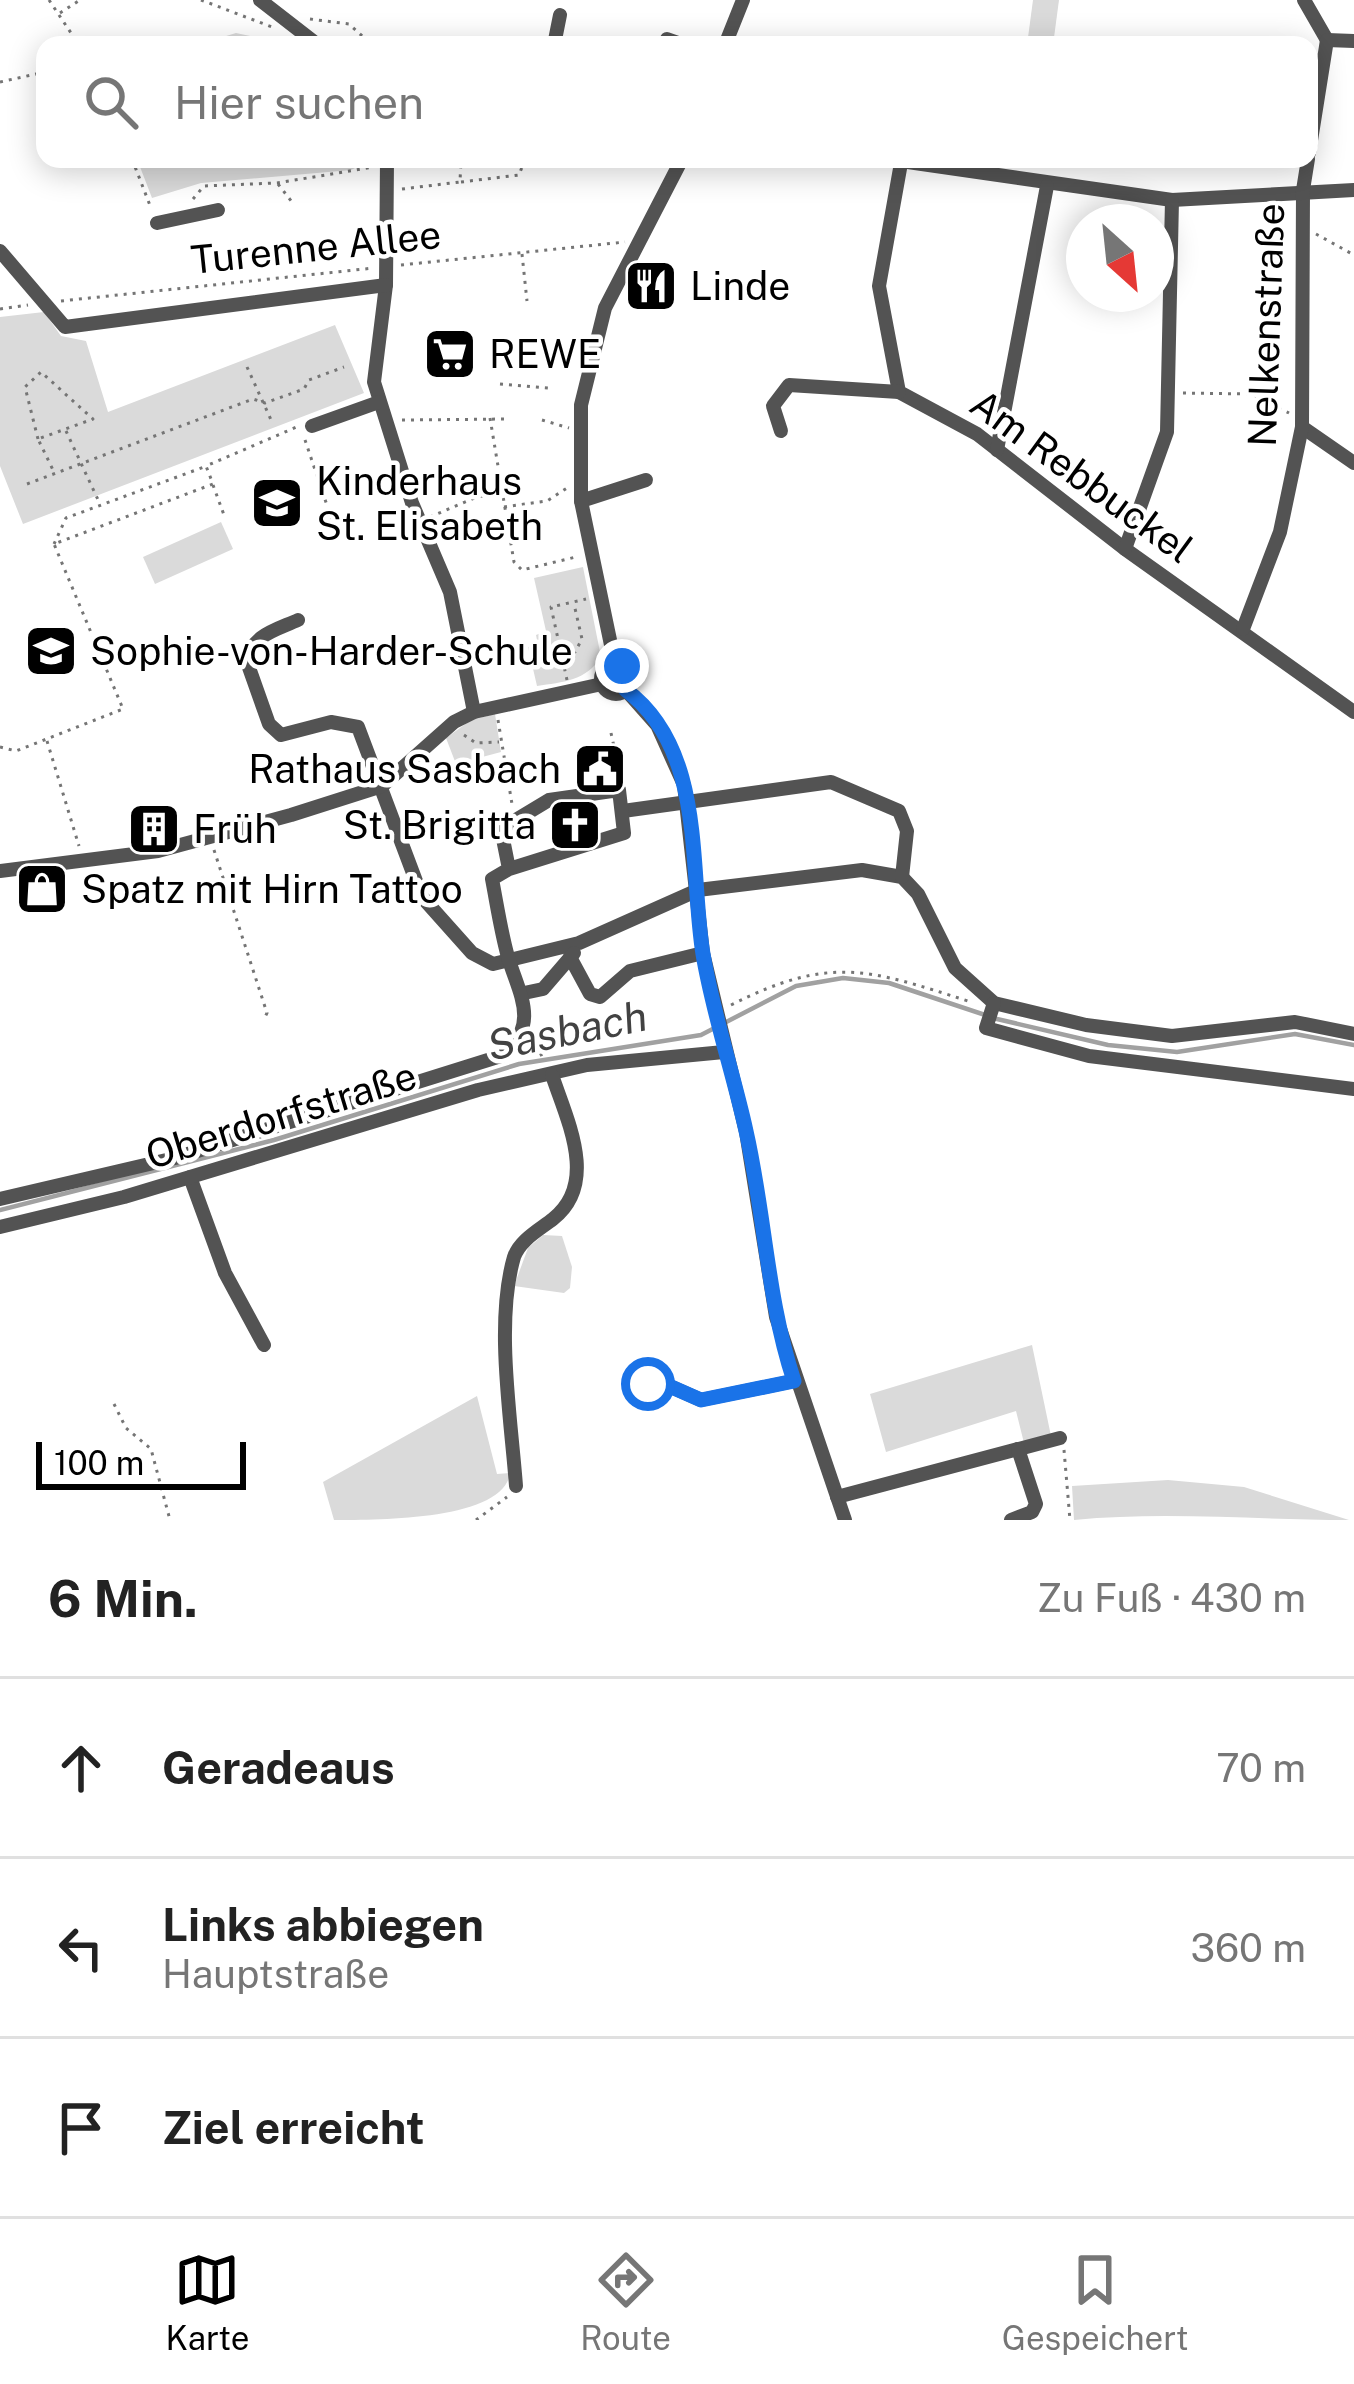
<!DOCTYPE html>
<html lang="de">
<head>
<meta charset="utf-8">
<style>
	:root { --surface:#fff; --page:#f2f2f2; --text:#222; --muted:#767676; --line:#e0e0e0; --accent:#000 }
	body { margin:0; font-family:"Public Sans",sans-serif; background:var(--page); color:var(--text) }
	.compass { position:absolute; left:1066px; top:204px; width:108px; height:108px; border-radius:50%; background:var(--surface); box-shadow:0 6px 30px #0003; rotate:153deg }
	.scale { position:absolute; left:36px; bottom:30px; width:210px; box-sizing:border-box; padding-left:12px; border:6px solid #000; border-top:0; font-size:33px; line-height:42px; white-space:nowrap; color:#000; -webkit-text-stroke:9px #fff; paint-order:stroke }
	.stop { position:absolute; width:36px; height:36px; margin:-27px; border:9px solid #1a73e8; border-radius:50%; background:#fff }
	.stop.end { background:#1a73e8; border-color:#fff; box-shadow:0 3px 12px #0008 }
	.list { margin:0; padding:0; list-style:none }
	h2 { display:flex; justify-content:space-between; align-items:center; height:156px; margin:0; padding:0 48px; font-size:51px }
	h2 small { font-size:39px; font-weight:400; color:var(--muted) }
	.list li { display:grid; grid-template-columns:78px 1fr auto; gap:36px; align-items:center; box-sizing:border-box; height:180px; padding:0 48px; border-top:3px solid var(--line) }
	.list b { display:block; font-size:45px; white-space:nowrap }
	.list p { margin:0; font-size:39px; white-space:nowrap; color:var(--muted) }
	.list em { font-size:39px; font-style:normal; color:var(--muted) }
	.icon { flex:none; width:66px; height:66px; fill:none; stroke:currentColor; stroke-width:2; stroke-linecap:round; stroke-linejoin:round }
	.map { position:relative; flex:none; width:1354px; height:1520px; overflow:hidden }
	.search { position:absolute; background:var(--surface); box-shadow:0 6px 30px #0003; left:36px; right:36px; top:36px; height:132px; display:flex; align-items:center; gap:30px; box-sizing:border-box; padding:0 42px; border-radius:24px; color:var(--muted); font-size:45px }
	.sheet { height:696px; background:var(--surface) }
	nav { display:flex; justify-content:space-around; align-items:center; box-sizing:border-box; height:168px; border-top:3px solid var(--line); background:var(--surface); font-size:33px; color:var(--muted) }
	nav a { display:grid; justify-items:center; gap:6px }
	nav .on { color:var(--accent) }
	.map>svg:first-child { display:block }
	.green { fill:#dadada }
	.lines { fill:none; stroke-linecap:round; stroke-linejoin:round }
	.stream { stroke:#a1a1a1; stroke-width:4.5 }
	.path { stroke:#757575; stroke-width:3; stroke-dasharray:3 6; stroke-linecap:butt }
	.minor { stroke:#535353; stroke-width:14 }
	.route { stroke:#1a73e8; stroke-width:15 }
	.labels { text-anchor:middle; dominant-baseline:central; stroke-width:9; stroke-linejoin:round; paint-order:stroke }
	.street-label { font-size:39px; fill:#000; stroke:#fff }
	.poi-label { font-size:39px; fill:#000; stroke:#fff; text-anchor:start }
	.water-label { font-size:42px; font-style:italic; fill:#424242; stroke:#fff }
</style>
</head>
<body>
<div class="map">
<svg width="1354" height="1520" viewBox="0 0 1354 1520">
	<rect width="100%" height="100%" fill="#fff"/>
	<!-- green -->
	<g class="green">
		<path d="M 1033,0 L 1059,0 L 1053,45 L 1027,45 Z"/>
		<path d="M 236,33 L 292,45 L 197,45 Z"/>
		<path d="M 137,159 L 366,159 L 367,162 L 351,170 L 201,183 L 152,198 Z"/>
		<path d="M 44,312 L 61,336 L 86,341 L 108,412 L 335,325 L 364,393 L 23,524 L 0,466 L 0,317 Z"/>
		<path d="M 221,522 L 233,549 L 155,584 L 143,557 Z"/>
		<path d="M 583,567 L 601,657 C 586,681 563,682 537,686 L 528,647 L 538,645 L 536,635 L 546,631 L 534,578 Z"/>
		<path d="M 495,714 L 501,752 L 456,764 L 446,738 L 471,720 Z"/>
		<path d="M 543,1235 L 562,1236 L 572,1267 L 570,1288 L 564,1293 L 514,1286 L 528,1248 Z"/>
		<path d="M 1032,1345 L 1051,1436 L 1024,1443 L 1016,1411 L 886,1452 L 870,1394 Z"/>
		<path d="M 477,1396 L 497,1474 L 510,1473 C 504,1520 381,1520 334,1520 L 323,1482 Z"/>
		<path d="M 1168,1480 L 1244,1487 L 1349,1520 C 1257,1520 1165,1511 1074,1520 L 1072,1486 Z"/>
	</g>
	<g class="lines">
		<!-- stream -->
		<path class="stream" d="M 0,1210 L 274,1140 L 519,1064 L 701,1035 L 796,986 L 843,978 L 889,983 L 997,1019 L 1108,1045 L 1177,1052 L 1295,1034 L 1354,1045"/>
		<!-- path -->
		<g class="path">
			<path d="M 49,0 L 79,45"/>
			<path d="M 201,0 L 272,27"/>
			<path d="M 60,13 L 80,0"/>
			<path d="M 310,19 L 349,24 L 372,45"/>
			<path d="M 0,82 L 45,72"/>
			<path d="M 132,159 L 151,208"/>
			<path d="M 461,182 L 519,175 L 525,159"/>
			<path d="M 278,184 L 292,202"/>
			<path d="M 402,189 L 460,182 L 461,159"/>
			<path d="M 193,199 L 204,186 L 277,183 L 374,167"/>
			<path d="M 1316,234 L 1354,255"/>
			<path d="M 522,254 L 527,301"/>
			<path d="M 401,265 L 625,242"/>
			<path d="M 61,301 L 374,268"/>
			<path d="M 0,309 L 28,305"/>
			<path d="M 247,367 L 272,422"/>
			<path d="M 500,384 L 549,388"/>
			<path d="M 1183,393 L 1252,394 L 1289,413"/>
			<path d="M 490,418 L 514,562 L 522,570 L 576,557"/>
			<path d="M 402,420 L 508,419"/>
			<path d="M 542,420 L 569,428"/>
			<path d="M 66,431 L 100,504"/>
			<path d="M 38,439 L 25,387 L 41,372 L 93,419 L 38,439 L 54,472"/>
			<path d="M 305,440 L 337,535"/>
			<path d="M 27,484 L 253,399 L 265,403 L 304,389 L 309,380 L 344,367"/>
			<path d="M 213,485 L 224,515"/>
			<path d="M 504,507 L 547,501 L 567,488"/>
			<path d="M 430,517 L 479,496 L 500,497"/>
			<path d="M 54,544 L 66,518 L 204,467"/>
			<path d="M 564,655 L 575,652 L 582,639 L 574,604"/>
			<path d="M 567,680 L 551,607 L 586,599"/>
			<path d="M 498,720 L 512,804"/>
			<path d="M 611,733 L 621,778"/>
			<path d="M 464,735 L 476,743 L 499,742"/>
			<path d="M 47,741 L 79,846"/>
			<path d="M 0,747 L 16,751 L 123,709 L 54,544 L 213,484 L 206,466 L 299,426"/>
			<path d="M 214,850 L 267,1013 L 264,1019"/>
			<path d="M 731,1005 C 830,955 868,969 968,1001"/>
			<path d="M 533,1037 L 544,1061"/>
			<path d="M 114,1404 L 126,1428 L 151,1449 L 170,1520"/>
			<path d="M 1064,1450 L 1070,1520"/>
			<path d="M 476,1520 L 507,1497"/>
		</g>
		<!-- minor -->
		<g class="minor">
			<path d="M 260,0 L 318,45"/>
			<path d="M 1304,0 L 1327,40"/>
			<path d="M 554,45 L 560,15"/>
			<path d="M 664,45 L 667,39 L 684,45"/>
			<path d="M 725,45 L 743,0"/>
			<path d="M 1309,153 L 1327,40 L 1354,41"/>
			<path d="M 387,159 L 386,285 L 374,382 L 412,503 L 450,592 L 474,712"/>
			<path d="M 887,159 L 1172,200 L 1354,190"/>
			<path d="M 901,163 L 879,286 L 899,392 L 977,434 L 1125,549 L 1354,712"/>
			<path d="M 157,223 L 218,210"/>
			<path d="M 0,251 L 65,327 L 386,285"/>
			<path d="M 312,426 L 379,402"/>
			<path d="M 1302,427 L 1354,463"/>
			<path d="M 781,431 L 773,406 L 789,385 L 899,392"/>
			<path d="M 997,450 L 1047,186"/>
			<path d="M 581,501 L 646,480"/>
			<path d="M 1125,549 L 1167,432 L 1172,200"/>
			<path d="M 298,620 C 276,630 251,635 247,662 L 269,724 L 281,735 L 331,722 L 358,727 L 422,897 L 472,953 L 493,964 L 579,943 L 698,890 L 862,870 L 902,877 L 918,894 L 955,968 L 994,1003 L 1086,1025 L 1172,1036 L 1295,1022 L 1354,1034"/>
			<path d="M 1243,629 L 1280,532 L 1302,427 L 1303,190 L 1308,159"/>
			<path d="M 615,664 L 581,501 L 581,405 L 605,308 L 682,159"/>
			<circle cx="616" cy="679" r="15"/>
			<path d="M 626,690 L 657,725 L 684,785 L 703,953 L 746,1132 L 776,1317 L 845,1520"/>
			<path d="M 623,811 L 831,782 L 899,811 L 907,831 L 902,877"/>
			<path d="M 0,871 L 158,851 L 291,815 L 382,786 L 454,722 L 474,712 L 602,684"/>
			<path d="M 570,957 L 590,994 L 600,997 L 630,971 L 703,953"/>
			<path d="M 524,993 L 543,989 L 574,953"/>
			<path d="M 994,1003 L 986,1028 L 1089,1056 L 1354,1089"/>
			<path d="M 190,1177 L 225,1273 L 264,1345"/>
			<path d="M 0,1199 L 175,1158 L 504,1055 C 540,1023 519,994 508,957 C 501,932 497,905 492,879 L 509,869 L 501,829 L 549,800 L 619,790 L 624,833 L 509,869"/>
			<path d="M 0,1227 L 124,1197 L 478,1090 L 587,1065 L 724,1052"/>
			<path d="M 648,1384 L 667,1385 L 701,1400 L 794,1381"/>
			<path d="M 516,1486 C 511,1418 495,1322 514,1257 C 520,1240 539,1230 553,1219 C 599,1183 567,1120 552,1075"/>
			<path d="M 837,1497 L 1060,1438"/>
			<path d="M 1011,1520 L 1032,1512 L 1036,1504 L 1018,1449"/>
		</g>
	</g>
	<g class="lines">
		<!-- route -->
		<path class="route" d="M 622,666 L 631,677 L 626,690 C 706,750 689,868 703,954 C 713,1014 733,1072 746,1131 C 765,1214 767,1300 794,1381 L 701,1400 L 667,1385 L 648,1384"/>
	</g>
	<!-- icons -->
	<defs>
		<g id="restaurant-square" transform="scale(2.7)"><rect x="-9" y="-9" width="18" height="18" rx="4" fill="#000" stroke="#fff"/><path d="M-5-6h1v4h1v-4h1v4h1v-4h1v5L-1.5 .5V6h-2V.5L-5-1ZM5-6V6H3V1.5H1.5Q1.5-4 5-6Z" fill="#fff"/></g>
		<g id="supermarket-square" transform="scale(2.7)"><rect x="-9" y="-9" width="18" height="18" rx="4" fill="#000" stroke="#fff"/><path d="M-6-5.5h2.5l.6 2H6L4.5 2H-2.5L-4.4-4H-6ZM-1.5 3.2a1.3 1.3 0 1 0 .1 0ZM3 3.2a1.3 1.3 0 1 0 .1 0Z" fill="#fff"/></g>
		<g id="school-square" transform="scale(2.7)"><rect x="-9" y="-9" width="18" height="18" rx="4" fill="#000" stroke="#fff"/><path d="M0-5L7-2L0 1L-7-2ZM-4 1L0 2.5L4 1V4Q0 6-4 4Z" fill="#fff"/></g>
		<g id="civic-square" transform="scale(2.7)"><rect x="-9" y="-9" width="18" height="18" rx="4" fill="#000" stroke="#fff"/><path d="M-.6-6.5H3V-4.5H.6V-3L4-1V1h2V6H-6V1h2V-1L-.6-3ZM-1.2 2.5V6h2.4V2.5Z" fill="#fff"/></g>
		<g id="church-square" transform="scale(2.7)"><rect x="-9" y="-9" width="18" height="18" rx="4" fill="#000" stroke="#fff"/><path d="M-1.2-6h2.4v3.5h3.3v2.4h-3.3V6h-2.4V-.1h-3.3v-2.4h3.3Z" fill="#fff"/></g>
		<g id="building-square" transform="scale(2.7)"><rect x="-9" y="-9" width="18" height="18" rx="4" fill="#000" stroke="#fff"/><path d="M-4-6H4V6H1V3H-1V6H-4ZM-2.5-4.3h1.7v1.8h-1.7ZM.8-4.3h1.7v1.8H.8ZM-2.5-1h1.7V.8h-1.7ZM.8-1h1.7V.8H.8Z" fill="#fff"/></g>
		<g id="shop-square" transform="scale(2.7)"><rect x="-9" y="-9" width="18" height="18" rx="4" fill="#000" stroke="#fff"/><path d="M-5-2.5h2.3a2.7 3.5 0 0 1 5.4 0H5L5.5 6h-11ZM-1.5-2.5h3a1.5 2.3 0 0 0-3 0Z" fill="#fff"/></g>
	</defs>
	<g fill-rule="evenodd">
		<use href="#restaurant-square" x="651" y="286"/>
		<use href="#supermarket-square" x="450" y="354"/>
		<use href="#school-square" x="277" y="503"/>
		<use href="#school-square" x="51" y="651"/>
		<use href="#civic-square" x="600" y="769"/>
		<use href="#church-square" x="575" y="825"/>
		<use href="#building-square" x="154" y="829"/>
		<use href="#shop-square" x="42" y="889"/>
	</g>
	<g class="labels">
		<!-- street labels -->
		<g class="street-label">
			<text transform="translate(316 247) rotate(-6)">Turenne Allee</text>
			<text transform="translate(1266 325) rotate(-88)">Nelkenstraße</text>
			<text transform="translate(1082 476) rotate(36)">Am Rebbuckel</text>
			<text transform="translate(281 1115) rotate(-17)">Oberdorfstraße</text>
		</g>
		<!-- poi labels -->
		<g class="poi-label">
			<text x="690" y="286">Linde</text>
			<text x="489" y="354">REWE</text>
			<text x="316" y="481">Kinderhaus<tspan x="316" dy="45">St. Elisabeth</tspan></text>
			<text x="90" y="651">Sophie-von-Harder-Schule</text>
			<text x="561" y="769" text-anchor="end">Rathaus Sasbach</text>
			<text x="536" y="825" text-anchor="end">St. Brigitta</text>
			<text x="193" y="829">Früh</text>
			<text x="81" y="889">Spatz mit Hirn Tattoo</text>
		</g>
		<!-- water labels -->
		<g class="water-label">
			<text transform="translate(567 1030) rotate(-11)">Sasbach</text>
		</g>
	</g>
</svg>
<svg class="compass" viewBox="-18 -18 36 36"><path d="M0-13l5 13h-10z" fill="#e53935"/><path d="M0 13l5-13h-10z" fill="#767676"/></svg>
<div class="scale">100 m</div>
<div class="stop" style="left:648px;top:1384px"></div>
<div class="stop end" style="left:622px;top:666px"></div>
<div class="search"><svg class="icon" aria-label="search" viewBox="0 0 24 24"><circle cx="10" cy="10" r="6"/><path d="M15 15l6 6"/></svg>Hier suchen</div>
</div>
<section class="sheet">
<h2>6 Min.<small>Zu Fuß · 430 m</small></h2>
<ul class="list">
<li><svg class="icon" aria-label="ahead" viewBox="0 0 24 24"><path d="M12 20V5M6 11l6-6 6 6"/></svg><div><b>Geradeaus</b></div><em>70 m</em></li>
<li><svg class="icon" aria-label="left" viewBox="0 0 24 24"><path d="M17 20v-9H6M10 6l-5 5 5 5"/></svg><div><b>Links abbiegen</b><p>Hauptstraße</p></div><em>360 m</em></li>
<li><svg class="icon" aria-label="arrive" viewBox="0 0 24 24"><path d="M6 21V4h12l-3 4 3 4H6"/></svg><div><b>Ziel erreicht</b></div></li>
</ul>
</section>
<nav>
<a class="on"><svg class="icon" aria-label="map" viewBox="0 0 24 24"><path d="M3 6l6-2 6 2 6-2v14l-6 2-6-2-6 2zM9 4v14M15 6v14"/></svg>Karte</a>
<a><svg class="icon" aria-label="directions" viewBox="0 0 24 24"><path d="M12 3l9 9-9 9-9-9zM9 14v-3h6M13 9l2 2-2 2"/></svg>Route</a>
<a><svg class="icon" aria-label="saved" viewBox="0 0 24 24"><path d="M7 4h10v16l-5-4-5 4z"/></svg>Gespeichert</a>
</nav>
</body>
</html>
